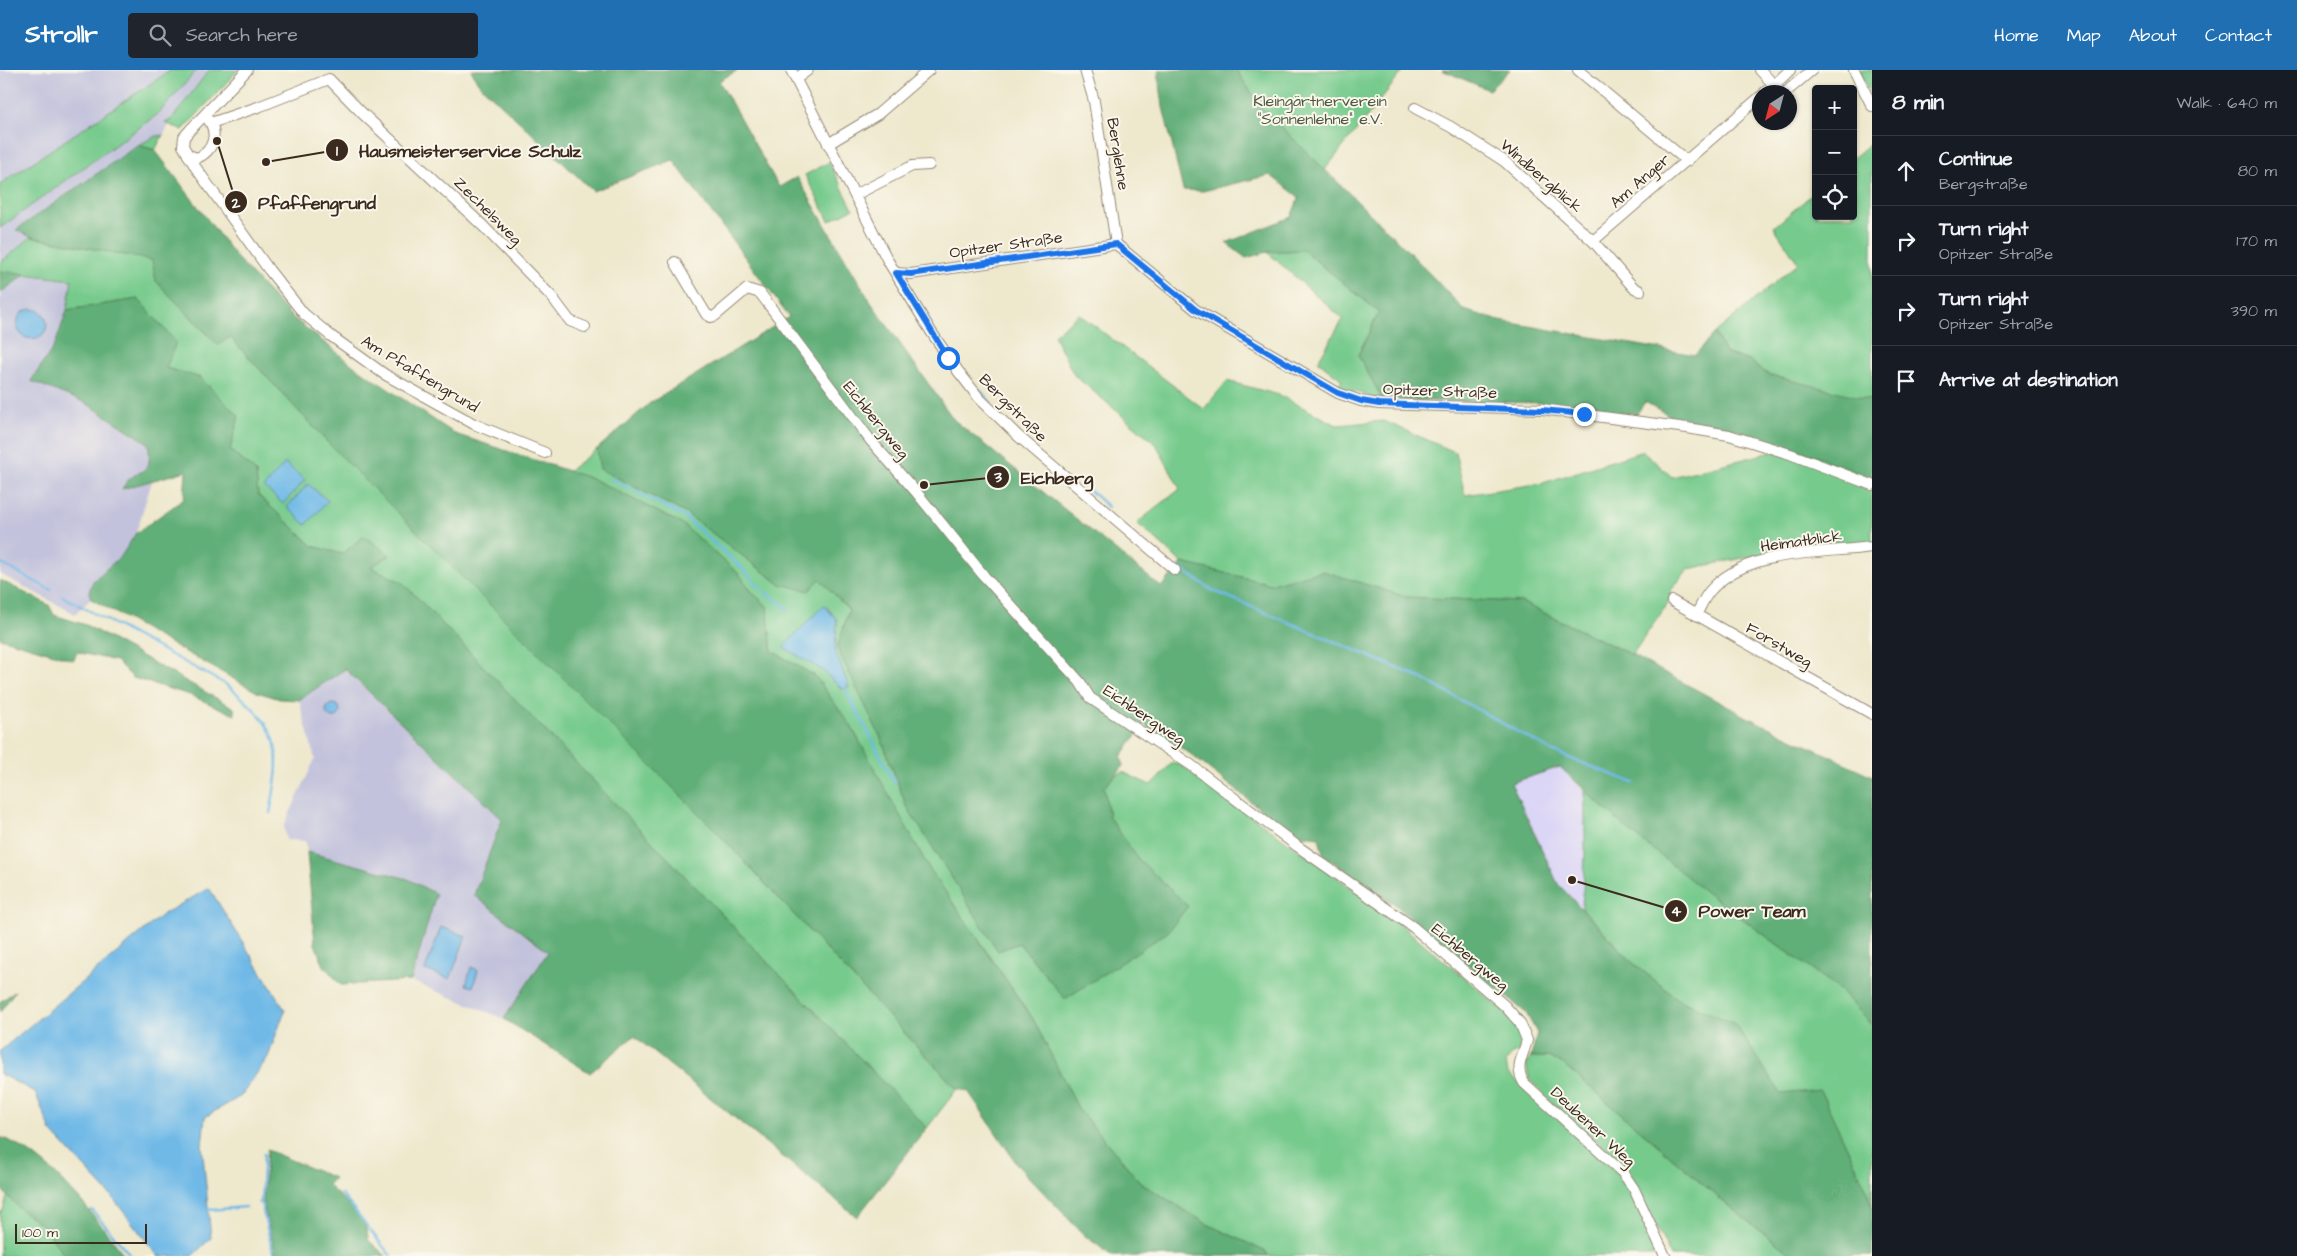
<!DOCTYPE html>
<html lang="en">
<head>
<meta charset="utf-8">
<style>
	:root { --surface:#171b24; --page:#20242c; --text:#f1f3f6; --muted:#9ea1a6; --line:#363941; --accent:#1f6fb2 }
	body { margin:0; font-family:"Architects Daughter",sans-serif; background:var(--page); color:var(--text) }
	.controls { position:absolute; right:15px; top:15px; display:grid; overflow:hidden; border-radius:5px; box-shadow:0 1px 4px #0004 }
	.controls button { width:45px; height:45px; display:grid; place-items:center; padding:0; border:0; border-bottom:1px solid var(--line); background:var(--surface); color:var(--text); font:25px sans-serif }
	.compass { position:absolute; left:1752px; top:15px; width:45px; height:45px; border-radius:50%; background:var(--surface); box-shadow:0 1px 4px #0004; rotate:216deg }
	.scale { position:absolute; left:15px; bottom:12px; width:132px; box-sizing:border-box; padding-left:5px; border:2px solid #3b2a1e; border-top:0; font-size:14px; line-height:18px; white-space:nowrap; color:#3b2a1e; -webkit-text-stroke:4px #fbf7ec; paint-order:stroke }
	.stop { position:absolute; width:15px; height:15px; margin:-11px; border:4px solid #1a73e8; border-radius:50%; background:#fff }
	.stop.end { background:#1a73e8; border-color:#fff; box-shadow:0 1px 5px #0008 }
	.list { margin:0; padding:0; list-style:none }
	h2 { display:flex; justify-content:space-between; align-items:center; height:65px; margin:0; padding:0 20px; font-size:21px }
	h2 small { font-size:16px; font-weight:400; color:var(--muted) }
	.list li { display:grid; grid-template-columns:32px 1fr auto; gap:15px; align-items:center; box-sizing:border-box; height:70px; padding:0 20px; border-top:1px solid var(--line) }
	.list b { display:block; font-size:19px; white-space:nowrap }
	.list p { margin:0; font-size:16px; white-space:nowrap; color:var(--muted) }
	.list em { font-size:16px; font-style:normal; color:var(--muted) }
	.icon { flex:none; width:28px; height:28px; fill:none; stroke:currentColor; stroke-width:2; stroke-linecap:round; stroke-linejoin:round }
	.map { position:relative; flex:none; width:1872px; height:1186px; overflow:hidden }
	header { display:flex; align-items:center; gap:30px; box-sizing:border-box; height:70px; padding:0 25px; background:var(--accent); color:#fff }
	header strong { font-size:24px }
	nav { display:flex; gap:28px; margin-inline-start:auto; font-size:18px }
	.search { width:350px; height:45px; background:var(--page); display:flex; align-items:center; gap:12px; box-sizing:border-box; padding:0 18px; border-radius:5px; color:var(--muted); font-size:19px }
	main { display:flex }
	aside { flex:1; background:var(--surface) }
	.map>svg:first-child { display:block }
	.built { fill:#dcd6f6 }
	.industrial { fill:#c2c2dc }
	.green { fill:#76ca8c; stroke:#587a55; fill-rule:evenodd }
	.forest { fill:#60ae78; stroke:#4e6c4b }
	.water { fill:#6fb9e7; stroke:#557282 }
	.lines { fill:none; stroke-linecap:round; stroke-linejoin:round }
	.stream { stroke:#6fb9e7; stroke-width:2.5 }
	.minor-casing { stroke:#948976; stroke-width:12 }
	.minor { stroke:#fff; stroke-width:10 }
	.route { stroke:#1a73e8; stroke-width:6 }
	.labels { text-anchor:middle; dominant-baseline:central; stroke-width:4; stroke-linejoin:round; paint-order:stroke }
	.park-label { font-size:16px; fill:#4d5a3f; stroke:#fbf7ec }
	.street-label { font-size:16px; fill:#3b2a1e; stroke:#fbf7ec }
	.leader { fill:none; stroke:#3b2a1e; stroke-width:2 }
	.callout-dot { fill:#3b2a1e; stroke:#fbf7ec; stroke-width:2 }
	.mark-label { font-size:15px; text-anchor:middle; font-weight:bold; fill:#fff }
	.callout-label { font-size:18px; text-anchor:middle; font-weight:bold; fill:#3b2a1e; stroke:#fbf7ec; stroke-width:4; stroke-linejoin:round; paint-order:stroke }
</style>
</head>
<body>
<header>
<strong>Strollr</strong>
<div class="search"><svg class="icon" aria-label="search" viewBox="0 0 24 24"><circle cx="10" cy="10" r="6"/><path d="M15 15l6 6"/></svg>Search here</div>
<nav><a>Home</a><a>Map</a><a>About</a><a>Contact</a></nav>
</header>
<main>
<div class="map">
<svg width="1872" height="1186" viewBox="0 0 1872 1186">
	<rect width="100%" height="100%" fill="#fbf7ec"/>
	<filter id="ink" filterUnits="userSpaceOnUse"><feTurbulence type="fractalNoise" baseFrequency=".02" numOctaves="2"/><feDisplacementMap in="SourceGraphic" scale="10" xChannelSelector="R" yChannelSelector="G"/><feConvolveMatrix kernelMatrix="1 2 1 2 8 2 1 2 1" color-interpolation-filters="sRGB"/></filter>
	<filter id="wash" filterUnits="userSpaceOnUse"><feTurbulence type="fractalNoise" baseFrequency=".0096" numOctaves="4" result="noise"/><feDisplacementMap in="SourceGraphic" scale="20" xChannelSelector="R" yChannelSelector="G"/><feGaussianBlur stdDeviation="1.12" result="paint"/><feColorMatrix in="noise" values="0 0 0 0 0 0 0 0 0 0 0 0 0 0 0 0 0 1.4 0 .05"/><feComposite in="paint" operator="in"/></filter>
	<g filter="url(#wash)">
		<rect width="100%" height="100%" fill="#eee8cd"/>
		<!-- built -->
		<path class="built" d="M 1560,697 L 1585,722 L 1585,786 L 1582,838 L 1558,814 L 1511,713 Z"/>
		<!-- industrial -->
		<g class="industrial">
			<path d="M 0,0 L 238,0 L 183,60 L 169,55 L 155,80 L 138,75 L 17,159 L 31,167 L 0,193 Z"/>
			<path d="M 26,204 L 73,210 L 67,240 L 55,275 L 32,311 L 86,333 L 148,373 L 151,389 L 147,398 L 126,412 L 123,418 L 152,411 L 136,463 L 122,485 L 93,511 L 89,522 L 91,529 L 75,544 L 0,504 L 0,223 Z"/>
			<path d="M 344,599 L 502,749 L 474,825 L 548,882 L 504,949 L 411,911 L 436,824 L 408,809 L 307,782 L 305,771 L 286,770 L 284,756 L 315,689 L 299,630 Z"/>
		</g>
		<!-- green -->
		<g class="green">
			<path d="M 171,0 L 197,0 L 158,44 L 0,158 L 0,114 Z"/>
			<path d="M 209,0 L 238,0 L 183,60 L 165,53 L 172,49 Z"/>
			<path d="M 1236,0 L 1404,0 L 1324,101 L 1262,38 Z"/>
			<path d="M 1859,0 L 1872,0 L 1872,27 Z"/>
			<path d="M 163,65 L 155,80 L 138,75 L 157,66 Z"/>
			<path d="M 1872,72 L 1872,330 L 1834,324 L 1769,305 L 1750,291 L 1725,283 L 1715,263 L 1798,193 L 1774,157 L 1816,121 L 1816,146 L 1853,146 L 1853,88 Z"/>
			<path d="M 829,92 L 853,139 L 829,151 L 805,105 Z"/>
			<path d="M 31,167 L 152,190 L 156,211 L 218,275 L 230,267 L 331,376 L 716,761 L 957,1019 L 927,1058 L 403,513 L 370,497 L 390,486 L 342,484 L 313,476 L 258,425 L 256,402 L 230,380 L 201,308 L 166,298 L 138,229 L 67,240 L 72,210 L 0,201 L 0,193 Z"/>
			<path d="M 1303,180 L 1379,242 L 1358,285 L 1383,330 L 1338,317 L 1342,310 L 1318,291 L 1343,249 L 1267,182 Z"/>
			<path d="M 1079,244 L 1204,339 L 1227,311 L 1279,325 L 1337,355 L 1384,351 L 1455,382 L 1465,425 L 1543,413 L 1643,381 L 1672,407 L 1792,377 L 1872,408 L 1872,474 L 1749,487 L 1688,499 L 1672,519 L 1668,533 L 1632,585 L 1521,532 L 1406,527 L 1323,501 L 1271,514 L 1182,493 L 1137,453 L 1180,419 L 1156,374 L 1074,305 L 1054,265 Z"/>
			<path d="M 597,379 L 600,399 L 687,444 L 780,514 L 820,509 L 849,540 L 837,578 L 881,668 L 906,735 L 998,881 L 1019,873 L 1065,929 L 1100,905 L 1188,837 L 1139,790 L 1109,748 L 1104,717 L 1116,705 L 1123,702 L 1150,715 C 1161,709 1163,699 1173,693 L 1182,696 L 1392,847 L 1506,943 L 1518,957 L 1524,971 L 1520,982 L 1512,984 L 1506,992 L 1508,1003 L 1617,1102 L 1631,1122 L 1662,1186 L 1268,1186 L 1266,1182 L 1207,1154 L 1141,1113 L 1079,1040 L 1033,949 L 927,795 L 851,656 L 815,606 L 772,581 L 767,536 L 752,522 L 739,504 L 682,454 L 593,409 L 567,402 ZM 825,535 L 837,550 L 835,581 L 849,617 L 842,619 L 822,600 L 783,577 Z"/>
			<path d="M 1585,722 L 1706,822 L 1841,921 L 1872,955 L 1872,1138 L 1868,1122 L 1838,1058 L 1781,1024 L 1735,954 L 1679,930 L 1633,893 L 1582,838 L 1585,786 Z"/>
			<path d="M 1531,987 L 1548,987 L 1563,994 L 1731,1138 L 1793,1186 L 1671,1186 L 1626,1096 L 1548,1030 L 1529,1009 L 1526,994 Z"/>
			<path d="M 8,1124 L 19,1138 L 43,1156 L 65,1186 L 0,1186 L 0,1143 L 3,1140 Z"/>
		</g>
		<!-- forest -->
		<g class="forest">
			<path d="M 471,0 L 738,0 L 719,11 L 779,117 L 797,107 L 870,231 L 954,350 L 1161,517 L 1182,493 L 1271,514 L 1323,501 L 1406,527 L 1521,532 L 1632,585 L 1747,647 L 1872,706 L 1872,955 L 1841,921 L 1706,822 L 1627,759 L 1560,697 L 1511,713 L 1558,814 L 1633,893 L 1679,930 L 1735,954 L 1781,1024 L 1820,1020 L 1868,1122 L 1872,1138 L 1872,1185 L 1793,1186 L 1731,1138 L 1563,994 L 1548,987 L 1531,987 L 1537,963 L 1526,943 L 1393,833 L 1323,785 L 1319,767 L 1292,764 L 1189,683 L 1144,654 L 1121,687 L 1124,696 L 1104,717 L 1109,747 L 1139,790 L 1188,836 L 1168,862 L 1065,929 L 1019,873 L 998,881 L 906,735 L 881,668 L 837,578 L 849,540 L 820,509 L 809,521 L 780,514 L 687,444 L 600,399 L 597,379 L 650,333 L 789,247 L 673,90 L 593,121 L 478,13 Z"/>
			<path d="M 1158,0 L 1236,0 L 1262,38 L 1410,183 L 1464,240 L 1500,251 L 1695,285 L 1715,263 L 1725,283 L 1750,291 L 1769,305 L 1872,330 L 1872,408 L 1792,377 L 1721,355 L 1676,349 L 1645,332 L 1636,345 L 1544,333 L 1383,330 L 1358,285 L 1379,242 L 1303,180 L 1267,182 L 1246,188 L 1226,173 L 1291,147 L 1299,127 L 1270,105 L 1203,121 L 1183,120 L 1163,37 Z"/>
			<path d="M 1442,0 L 1510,0 L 1489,20 Z"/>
			<path d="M 138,75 L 155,80 L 236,187 L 291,246 L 354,296 L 455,364 L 593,409 L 682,454 L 739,504 L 752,522 L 767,536 L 772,581 L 815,606 L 851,656 L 927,795 L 1033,949 L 1079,1040 L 1141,1113 L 1207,1154 L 1266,1182 L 1268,1186 L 1112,1186 L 1084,1165 L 1019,1097 L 968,1021 L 957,1019 L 716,761 L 331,376 L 230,267 L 218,275 L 156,211 L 152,190 L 31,167 L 16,160 Z"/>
			<path d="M 0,201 L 26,204 L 0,223 Z"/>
			<path d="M 138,229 L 176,272 L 166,298 L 201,308 L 239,346 L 230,380 L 256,402 L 258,425 L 313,476 L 342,484 L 364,466 L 390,485 L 371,497 L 403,513 L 927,1058 L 857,1147 L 634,966 L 590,1003 L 504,949 L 548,882 L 474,825 L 502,749 L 345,599 L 299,630 L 280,629 L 257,622 L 91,529 L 89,522 L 93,511 L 122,485 L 136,463 L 184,429 L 186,401 L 122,419 C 135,394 155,411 148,373 L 86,333 L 31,311 L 55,275 L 67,240 Z"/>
			<path d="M 0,510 L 49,535 L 54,545 L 86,555 L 234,638 L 235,645 L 190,625 L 133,608 L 116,591 L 77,582 L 74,590 L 0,568 Z"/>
			<path d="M 307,782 L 408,809 L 436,824 L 411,911 L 341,915 L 324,896 L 315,874 Z"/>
			<path d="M 15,921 L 0,942 L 0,932 Z"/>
			<path d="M 0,1067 C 50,1085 93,1145 125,1186 L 65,1186 L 43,1156 L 19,1138 L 0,1118 Z"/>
			<path d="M 267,1080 L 334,1108 L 328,1115 C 342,1130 369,1148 368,1170 L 386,1186 L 276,1186 L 263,1133 Z"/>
		</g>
		<!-- water -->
		<g class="water">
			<circle cx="32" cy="254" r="15"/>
			<path d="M 285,393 L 305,410 L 283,434 L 264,417 Z"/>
			<path d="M 308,414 L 328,431 L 306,455 L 287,437 Z"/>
			<path d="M 824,535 L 837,550 L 835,581 L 849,617 L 842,619 L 822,600 L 783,577 Z"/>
			<circle cx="333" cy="641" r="7"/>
			<path d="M 209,818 L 285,940 L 268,987 L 241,1026 L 205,1047 L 202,1075 L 211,1168 L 192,1186 L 158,1186 L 112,1127 L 51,1061 L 35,1022 L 0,1004 L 0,981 L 162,845 Z"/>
			<path d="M 441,857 L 466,866 L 450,909 L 425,900 Z"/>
			<path d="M 471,897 L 478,900 L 473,917 L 466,915 Z"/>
		</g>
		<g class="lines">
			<!-- stream -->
			<g class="stream">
				<path d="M 978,318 L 991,333"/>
				<path d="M 612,409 L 685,447 L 743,499 L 761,519"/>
				<path d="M 1088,419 L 1108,437"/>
				<path d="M 0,493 L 51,520"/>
				<path d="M 1178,497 L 1212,520 L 1421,608 L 1554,682 L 1634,713"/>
				<path d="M 765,522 L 788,539"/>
				<path d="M 62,526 L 227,615 C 244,629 270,651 275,674 C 280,696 274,721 270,743"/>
				<path d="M 844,617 L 895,713"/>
				<path d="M 341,1124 C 359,1144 374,1166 391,1186"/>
				<path d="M 261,1132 L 264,1084"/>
				<path d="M 259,1133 L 261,1133 L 274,1186"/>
				<path d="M 92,1140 L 131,1186"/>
				<path d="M 208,1140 L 246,1137"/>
			</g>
		</g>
	</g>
	<g filter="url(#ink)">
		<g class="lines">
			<!-- minor casing -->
			<g class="minor-casing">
				<g id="minor">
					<path d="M 247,0 L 190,60 L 184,67 L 183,76 L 196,98 L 269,200 L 304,244 L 331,266 L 384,304 L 474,354 L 545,383"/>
					<path d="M 791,0 L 888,191 L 932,263 L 958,301 L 979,328 L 1018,366 L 1175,500"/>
					<path d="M 1085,0 L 1094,31 L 1116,174"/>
					<path d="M 1578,0 L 1687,91"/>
					<path d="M 1760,0 L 1774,15 L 1790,0"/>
					<path d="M 1854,0 L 1872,36"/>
					<path d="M 796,9 L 808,0"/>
					<path d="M 1765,22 L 1774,15 L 1780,22"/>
					<path d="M 1786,22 L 1812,0"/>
					<path d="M 1415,38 L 1451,57 L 1504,91 L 1593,171 L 1633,217 L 1640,221"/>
					<path d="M 211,53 L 258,37 L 329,9 L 362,43 L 483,156 L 552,227 L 570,251 L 585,257"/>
					<path d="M 828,74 L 878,44 L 929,0"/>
					<path d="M 188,85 L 197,88 C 214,81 219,62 207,48"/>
					<path d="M 855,125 L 912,96 L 929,95"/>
					<path d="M 1593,171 L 1760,27"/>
					<path d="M 675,192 L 706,244 L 711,247 L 715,246 L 747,219 L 760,223 L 871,371 L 917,423 L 984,506 L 1080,612 L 1090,628 L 1191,695 L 1297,776 L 1413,857 L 1505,936 L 1520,953 L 1527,970 C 1523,987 1514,996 1524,1013 L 1623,1103 L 1634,1119 L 1665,1186"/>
					<path d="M 896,203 L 911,204 L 1116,174 L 1196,240 L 1338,323 L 1361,331 L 1379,334 L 1542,339 L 1687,358 L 1729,365 L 1790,384 L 1872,415"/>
					<path d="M 1672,531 L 1872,644"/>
					<path d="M 1696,545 C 1700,538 1704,528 1709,522 C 1745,478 1821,484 1872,477"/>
				</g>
			</g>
			<!-- minor -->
			<use href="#minor" class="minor"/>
		</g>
	</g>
	<g class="lines" filter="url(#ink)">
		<!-- route -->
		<path class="route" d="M 948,288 L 896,203 L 911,204 L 1116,174 L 1196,240 L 1338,323 L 1361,331 L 1379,334 L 1542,340 L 1584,344"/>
	</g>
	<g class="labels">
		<!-- park labels -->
		<g class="park-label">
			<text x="1320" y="31">Kleingärtnerverein<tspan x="1320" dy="18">"Sonnenlehne" e.V.</tspan></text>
		</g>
		<!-- street labels -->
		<g class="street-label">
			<text transform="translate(1118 84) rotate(81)">Berglehne</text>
			<text transform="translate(1541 106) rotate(41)">Windbergblick</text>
			<text transform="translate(1640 111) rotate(-41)">Am Anger</text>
			<text transform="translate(488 141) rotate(45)">Zechelsweg</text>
			<text transform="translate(1006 175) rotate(-8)">Opitzer Straße</text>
			<text transform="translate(420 304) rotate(31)">Am Pfaffengrund</text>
			<text transform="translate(1440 321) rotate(2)">Opitzer Straße</text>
			<text transform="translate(1013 338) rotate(45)">Bergstraße</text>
			<text transform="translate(876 350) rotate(51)">Eichbergweg</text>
			<text transform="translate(1801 471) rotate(-8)">Heimatblick</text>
			<text transform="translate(1779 575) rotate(30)">Forstweg</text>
			<text transform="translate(1144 645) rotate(34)">Eichbergweg</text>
			<text transform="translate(1470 887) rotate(40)">Eichbergweg</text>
			<text transform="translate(1593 1057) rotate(43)">Deubener Weg</text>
		</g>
	</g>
	<!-- callouts -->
	<path class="leader" d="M266 92L337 80M217 71L236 132M924 415L998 407M1572 810L1676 841"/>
	<g class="callout-dot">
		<circle cx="266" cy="92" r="5"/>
		<circle cx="217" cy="71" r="5"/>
		<circle cx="924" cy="415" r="5"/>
		<circle cx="1572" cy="810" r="5"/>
		<circle cx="337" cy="80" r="12"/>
		<circle cx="236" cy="132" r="12"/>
		<circle cx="998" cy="407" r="12"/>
		<circle cx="1676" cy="841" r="12"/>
	</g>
	<g class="mark-label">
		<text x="337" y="86">1</text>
		<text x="236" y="138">2</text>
		<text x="998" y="412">3</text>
		<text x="1676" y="846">4</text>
	</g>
	<g class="callout-label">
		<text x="470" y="87">Hausmeisterservice Schulz</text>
		<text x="317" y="139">Pfaffengrund</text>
		<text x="1057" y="414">Eichberg</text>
		<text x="1752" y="847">Power Team</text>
	</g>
</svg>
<div class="controls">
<button>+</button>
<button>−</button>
<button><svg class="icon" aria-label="locate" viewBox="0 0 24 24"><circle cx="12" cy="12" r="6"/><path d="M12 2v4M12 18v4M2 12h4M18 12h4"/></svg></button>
</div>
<svg class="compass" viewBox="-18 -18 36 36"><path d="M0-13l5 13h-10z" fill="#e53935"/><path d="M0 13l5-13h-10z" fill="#9ea1a6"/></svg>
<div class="scale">100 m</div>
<div class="stop" style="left:948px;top:288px"></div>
<div class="stop end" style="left:1584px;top:344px"></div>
</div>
<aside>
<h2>8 min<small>Walk · 640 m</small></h2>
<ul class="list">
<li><svg class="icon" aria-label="ahead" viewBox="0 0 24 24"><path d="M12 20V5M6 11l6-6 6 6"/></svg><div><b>Continue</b><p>Bergstraße</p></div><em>80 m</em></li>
<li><svg class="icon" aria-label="right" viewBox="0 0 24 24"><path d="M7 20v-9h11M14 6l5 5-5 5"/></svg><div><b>Turn right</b><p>Opitzer Straße</p></div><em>170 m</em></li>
<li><svg class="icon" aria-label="right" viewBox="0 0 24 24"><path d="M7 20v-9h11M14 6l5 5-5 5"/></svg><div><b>Turn right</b><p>Opitzer Straße</p></div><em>390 m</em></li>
<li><svg class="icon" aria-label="arrive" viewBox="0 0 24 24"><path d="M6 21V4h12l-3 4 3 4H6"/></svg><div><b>Arrive at destination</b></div></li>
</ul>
</aside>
</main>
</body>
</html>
